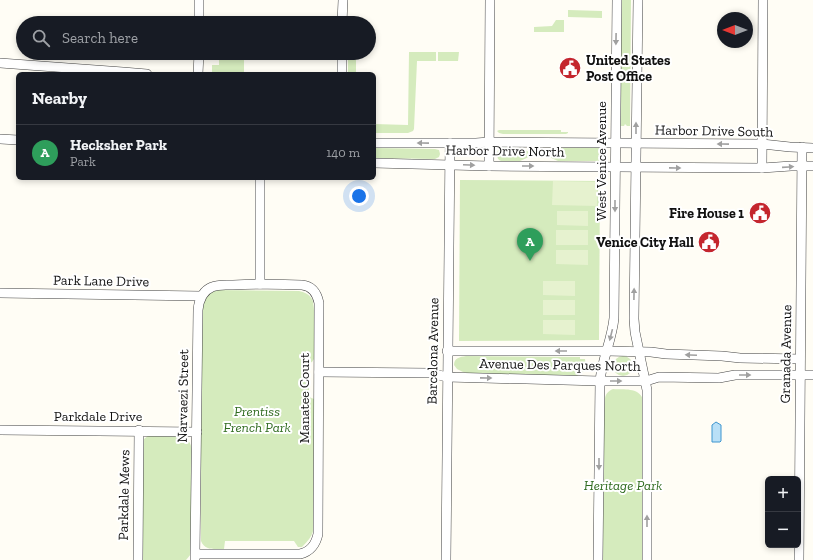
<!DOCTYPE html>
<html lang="en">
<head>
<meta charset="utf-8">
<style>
	:root { --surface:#171b24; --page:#242831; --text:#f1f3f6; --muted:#9ea1a6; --line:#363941; --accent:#c4262e }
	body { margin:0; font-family:"Zilla Slab",serif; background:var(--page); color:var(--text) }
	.controls { position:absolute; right:12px; bottom:12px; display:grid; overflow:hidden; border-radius:6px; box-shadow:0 2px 6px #0003 }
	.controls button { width:36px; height:36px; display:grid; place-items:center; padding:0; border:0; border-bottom:1px solid var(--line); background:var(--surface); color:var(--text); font:20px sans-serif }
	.compass { position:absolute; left:717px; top:12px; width:36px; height:36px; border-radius:50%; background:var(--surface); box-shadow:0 2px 6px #0003; rotate:270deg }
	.you { position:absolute; left:359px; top:196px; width:14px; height:14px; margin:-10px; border:3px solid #fff; border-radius:50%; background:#1a73e8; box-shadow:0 0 0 6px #1a73e833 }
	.badge { display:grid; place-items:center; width:26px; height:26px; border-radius:50%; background:var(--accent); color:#fff; font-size:13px; font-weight:700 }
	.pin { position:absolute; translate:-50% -33px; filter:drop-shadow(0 1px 2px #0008) }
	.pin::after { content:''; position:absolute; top:21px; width:14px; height:12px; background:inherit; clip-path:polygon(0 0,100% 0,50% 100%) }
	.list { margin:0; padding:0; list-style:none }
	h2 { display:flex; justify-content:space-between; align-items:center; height:52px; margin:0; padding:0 16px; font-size:17px }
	h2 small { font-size:13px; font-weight:400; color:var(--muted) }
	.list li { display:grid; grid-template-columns:26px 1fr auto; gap:12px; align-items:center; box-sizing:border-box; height:56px; padding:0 16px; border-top:1px solid var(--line) }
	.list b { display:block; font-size:15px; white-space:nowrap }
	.list p { margin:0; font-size:13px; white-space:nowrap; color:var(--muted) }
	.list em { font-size:13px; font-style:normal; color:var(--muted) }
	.icon { flex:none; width:22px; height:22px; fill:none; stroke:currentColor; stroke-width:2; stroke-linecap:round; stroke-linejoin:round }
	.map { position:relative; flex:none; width:813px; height:560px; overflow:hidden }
	.search { position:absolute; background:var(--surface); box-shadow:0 2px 6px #0003; left:16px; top:16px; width:360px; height:44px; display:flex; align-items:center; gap:10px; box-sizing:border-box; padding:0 14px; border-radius:22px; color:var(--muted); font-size:15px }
	.panel { position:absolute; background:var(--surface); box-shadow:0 2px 6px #0003; left:16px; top:72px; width:360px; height:108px; border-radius:6px }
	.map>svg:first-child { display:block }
	.green { fill:#d5ebbd }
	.pitch { fill:#e6f2cf }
	.water { fill:#b9e0f7; stroke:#3f96cf }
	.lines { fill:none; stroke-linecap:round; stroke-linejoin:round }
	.minor-casing { stroke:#444; stroke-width:10 }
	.minor { stroke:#fff; stroke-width:9 }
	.oneway { fill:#a0a0a0 }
	.labels { text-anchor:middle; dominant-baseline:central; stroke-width:4; stroke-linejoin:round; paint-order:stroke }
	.poi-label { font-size:14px; font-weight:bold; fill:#111; stroke:#fff; text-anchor:end }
	.street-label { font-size:14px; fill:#111; stroke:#fff }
	.park-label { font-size:14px; font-style:italic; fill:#2f6b1f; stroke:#fff }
</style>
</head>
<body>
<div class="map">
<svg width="813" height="560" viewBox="0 0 813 560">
	<rect width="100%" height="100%" fill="#fffdf5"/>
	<!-- green -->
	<g class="green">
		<path d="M 621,0 L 631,0 L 630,126 L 627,126 L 625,124 L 624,126 L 620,126 Z"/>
		<path d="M 568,10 L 602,11 L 602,18 L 568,17 Z"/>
		<path d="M 556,20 L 564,20 L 564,32 L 534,32 L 534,27 L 552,26 Z"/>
		<path d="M 409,52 L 436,52 L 436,61 L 417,61 L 414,129 L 413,131 L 408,133 L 374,133 L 374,124 L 408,125 Z"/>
		<path d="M 438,52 L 459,52 L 458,61 L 438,61 Z"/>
		<path d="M 219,53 L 244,53 L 244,74 L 212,74 L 212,65 L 219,65 Z"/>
		<rect x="348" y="53" width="8" height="21"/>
		<path d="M 499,130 L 561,130 L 561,132 L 568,132 L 568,133 L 566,134 L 503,134 L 499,133 L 497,131 Z"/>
		<path d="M 501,147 L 521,148 L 529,152 L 549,152 L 558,148 L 600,148 C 604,151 604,159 600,161 L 558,161 L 549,157 L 529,157 L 520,161 L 501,161 C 496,159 497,154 498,150 Z"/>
		<path d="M 374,148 L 435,149 L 439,150 L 440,154 L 439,157 L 435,159 L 374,158 Z"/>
		<path d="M 460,180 L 600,181 L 599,340 L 459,341 Z"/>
		<path d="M 216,290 L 299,291 C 304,292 309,294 312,299 C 316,307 314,348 314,359 L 312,362 L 309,363 L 309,397 L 314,399 L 314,526 C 313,536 308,541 302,547 L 298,547 L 294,541 L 225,541 L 224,549 C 215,549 205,551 201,541 L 201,441 L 202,309 C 204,298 206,295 216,290 Z"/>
		<circle cx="623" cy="366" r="10"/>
		<path d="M 466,356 L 578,357 L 580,357 L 580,359 L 585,359 L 586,368 L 585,371 L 580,373 L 577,376 L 486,375 L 467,373 L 463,372 L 457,369 L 454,365 C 454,358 460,357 466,356 Z"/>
		<path d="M 613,389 C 624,390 638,387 643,399 L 642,560 L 603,560 L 604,410 C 605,401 603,393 613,389 Z"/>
		<path d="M 149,435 L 179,435 C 187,437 191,442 192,451 L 191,554 L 186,560 L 141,560 L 143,442 L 144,439 Z"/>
	</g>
	<!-- pitch -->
	<g class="pitch">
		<path d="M 553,181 L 597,182 L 597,206 L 552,205 Z"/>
		<path d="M 557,211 L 588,211 L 588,226 L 557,225 Z"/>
		<rect x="556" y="230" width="32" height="15"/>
		<path d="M 556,250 L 588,250 L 588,265 L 556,264 Z"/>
		<path d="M 543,281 L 575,281 L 575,296 L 543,295 Z"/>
		<rect x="543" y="300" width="32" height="15"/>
		<path d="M 543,320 L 575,320 L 575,335 L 543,334 Z"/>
	</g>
	<!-- water -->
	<path class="water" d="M 716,422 L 721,425 L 721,441 L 720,442 L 712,442 L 712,425 Z"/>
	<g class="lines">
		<!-- minor casing -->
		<g class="minor-casing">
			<g id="minor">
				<path d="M 638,0 L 634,319 L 635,332 L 647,390 L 647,560"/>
				<path d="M 199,23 L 199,0"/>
				<path d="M 342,23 L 343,0"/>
				<path d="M 0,63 L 123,72 L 147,74"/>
				<path d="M 198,74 L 199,53"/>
				<path d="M 342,74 L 342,53"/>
				<path d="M 0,139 L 18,140"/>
				<path d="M 374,143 L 476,143 L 489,142 L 762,144 L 790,147 L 813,148"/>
				<path d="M 374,163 L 489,166 L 762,168 L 791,166 L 813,166"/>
				<path d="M 489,166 L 490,0"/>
				<path d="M 762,168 L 763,0"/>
				<path d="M 260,178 L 260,284"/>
				<path d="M 0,293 L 201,296"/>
				<path d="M 447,351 L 607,351 L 651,352 L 666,354 L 722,356 L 740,358 L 800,359"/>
				<path d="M 319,372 L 430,373 L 447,377 L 600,381 L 646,381 L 659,377 L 719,378 L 735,375 L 813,375"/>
				<path d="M 0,430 L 197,432"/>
				<path d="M 195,554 L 300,554 C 310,552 316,544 318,534 L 319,303 C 317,293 312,286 302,285 C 279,284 256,284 233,285 C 226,285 218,284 212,287 C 202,291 199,300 198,310 L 195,554 L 195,560"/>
				<path d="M 138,560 L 139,430"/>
				<path d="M 446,560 L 450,143"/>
				<path d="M 598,560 L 600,381 C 602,359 612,340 614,318 L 617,0"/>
				<path d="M 799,560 L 802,147"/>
			</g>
		</g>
		<!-- minor -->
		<use href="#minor" class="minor"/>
	</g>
	<!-- one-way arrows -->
	<defs><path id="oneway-solid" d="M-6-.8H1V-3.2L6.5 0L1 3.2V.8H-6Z"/></defs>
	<g class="oneway">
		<use href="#oneway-solid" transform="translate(616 39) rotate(91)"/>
		<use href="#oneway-solid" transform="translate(636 128) rotate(-90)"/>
		<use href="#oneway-solid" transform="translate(423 143) rotate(-179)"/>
		<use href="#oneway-solid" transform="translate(723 144) rotate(-179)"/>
		<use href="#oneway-solid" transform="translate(469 165) rotate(2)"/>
		<use href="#oneway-solid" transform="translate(528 166)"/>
		<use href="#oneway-solid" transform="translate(788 167) rotate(-4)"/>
		<use href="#oneway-solid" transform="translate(675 168) rotate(1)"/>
		<use href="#oneway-solid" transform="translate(615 206) rotate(90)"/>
		<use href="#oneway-solid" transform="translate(634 294) rotate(-89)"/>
		<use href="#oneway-solid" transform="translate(611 335) rotate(104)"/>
		<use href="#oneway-solid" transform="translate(561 351) rotate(180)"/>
		<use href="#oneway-solid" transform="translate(691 355) rotate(-178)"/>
		<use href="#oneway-solid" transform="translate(745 375)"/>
		<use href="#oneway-solid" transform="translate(486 378) rotate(1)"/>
		<use href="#oneway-solid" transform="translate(616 381)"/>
		<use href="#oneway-solid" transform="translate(599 464) rotate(90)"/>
		<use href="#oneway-solid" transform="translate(647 521) rotate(-90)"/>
	</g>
	<!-- icons -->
	<defs>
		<g id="civic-disc" transform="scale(1.15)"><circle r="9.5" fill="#c4262e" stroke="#fff"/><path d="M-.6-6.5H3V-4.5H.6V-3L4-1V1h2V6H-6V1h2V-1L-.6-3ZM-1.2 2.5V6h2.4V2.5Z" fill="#fff"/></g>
	</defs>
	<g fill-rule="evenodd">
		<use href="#civic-disc" x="570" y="68"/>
		<use href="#civic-disc" x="760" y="213"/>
		<use href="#civic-disc" x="709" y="242"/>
	</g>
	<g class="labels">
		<!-- poi labels -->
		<g class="poi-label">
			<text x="586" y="60" text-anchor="start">United States<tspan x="586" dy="16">Post Office</tspan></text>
			<text x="744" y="213">Fire House 1</text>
			<text x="694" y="242">Venice City Hall</text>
		</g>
		<!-- street labels -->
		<g class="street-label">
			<text transform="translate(714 131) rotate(1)">Harbor Drive South</text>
			<text transform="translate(505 151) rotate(1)">Harbor Drive North</text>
			<text transform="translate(601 161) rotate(-90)">West Venice Avenue</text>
			<text transform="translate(101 281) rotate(1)">Park Lane Drive</text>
			<text transform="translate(433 351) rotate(-89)">Barcelona Avenue</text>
			<text transform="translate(786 354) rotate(-89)">Granada Avenue</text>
			<text transform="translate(560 365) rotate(1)">Avenue Des Parques North</text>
			<text transform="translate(183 396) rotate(-89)">Narvaezi Street</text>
			<text transform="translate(304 398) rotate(-90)">Manatee Court</text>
			<text x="98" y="416">Parkdale Drive</text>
			<text transform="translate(124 495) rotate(-89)">Parkdale Mews</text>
		</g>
		<!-- park labels -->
		<g class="park-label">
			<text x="257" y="411">Prentiss<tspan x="257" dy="16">French Park</tspan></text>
			<text x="623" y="485">Heritage Park</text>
		</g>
	</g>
</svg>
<div class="controls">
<button>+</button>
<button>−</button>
</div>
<svg class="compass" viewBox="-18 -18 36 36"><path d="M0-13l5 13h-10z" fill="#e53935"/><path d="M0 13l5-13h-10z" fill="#9ea1a6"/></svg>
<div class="you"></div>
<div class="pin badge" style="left:530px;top:261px;background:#2e9e5b">A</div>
<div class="search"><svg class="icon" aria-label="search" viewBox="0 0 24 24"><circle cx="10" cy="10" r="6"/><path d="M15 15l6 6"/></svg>Search here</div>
<section class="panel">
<h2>Nearby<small></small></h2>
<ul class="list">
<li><span class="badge" style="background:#2e9e5b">A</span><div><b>Hecksher Park</b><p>Park</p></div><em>140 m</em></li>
</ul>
</section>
</div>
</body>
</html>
